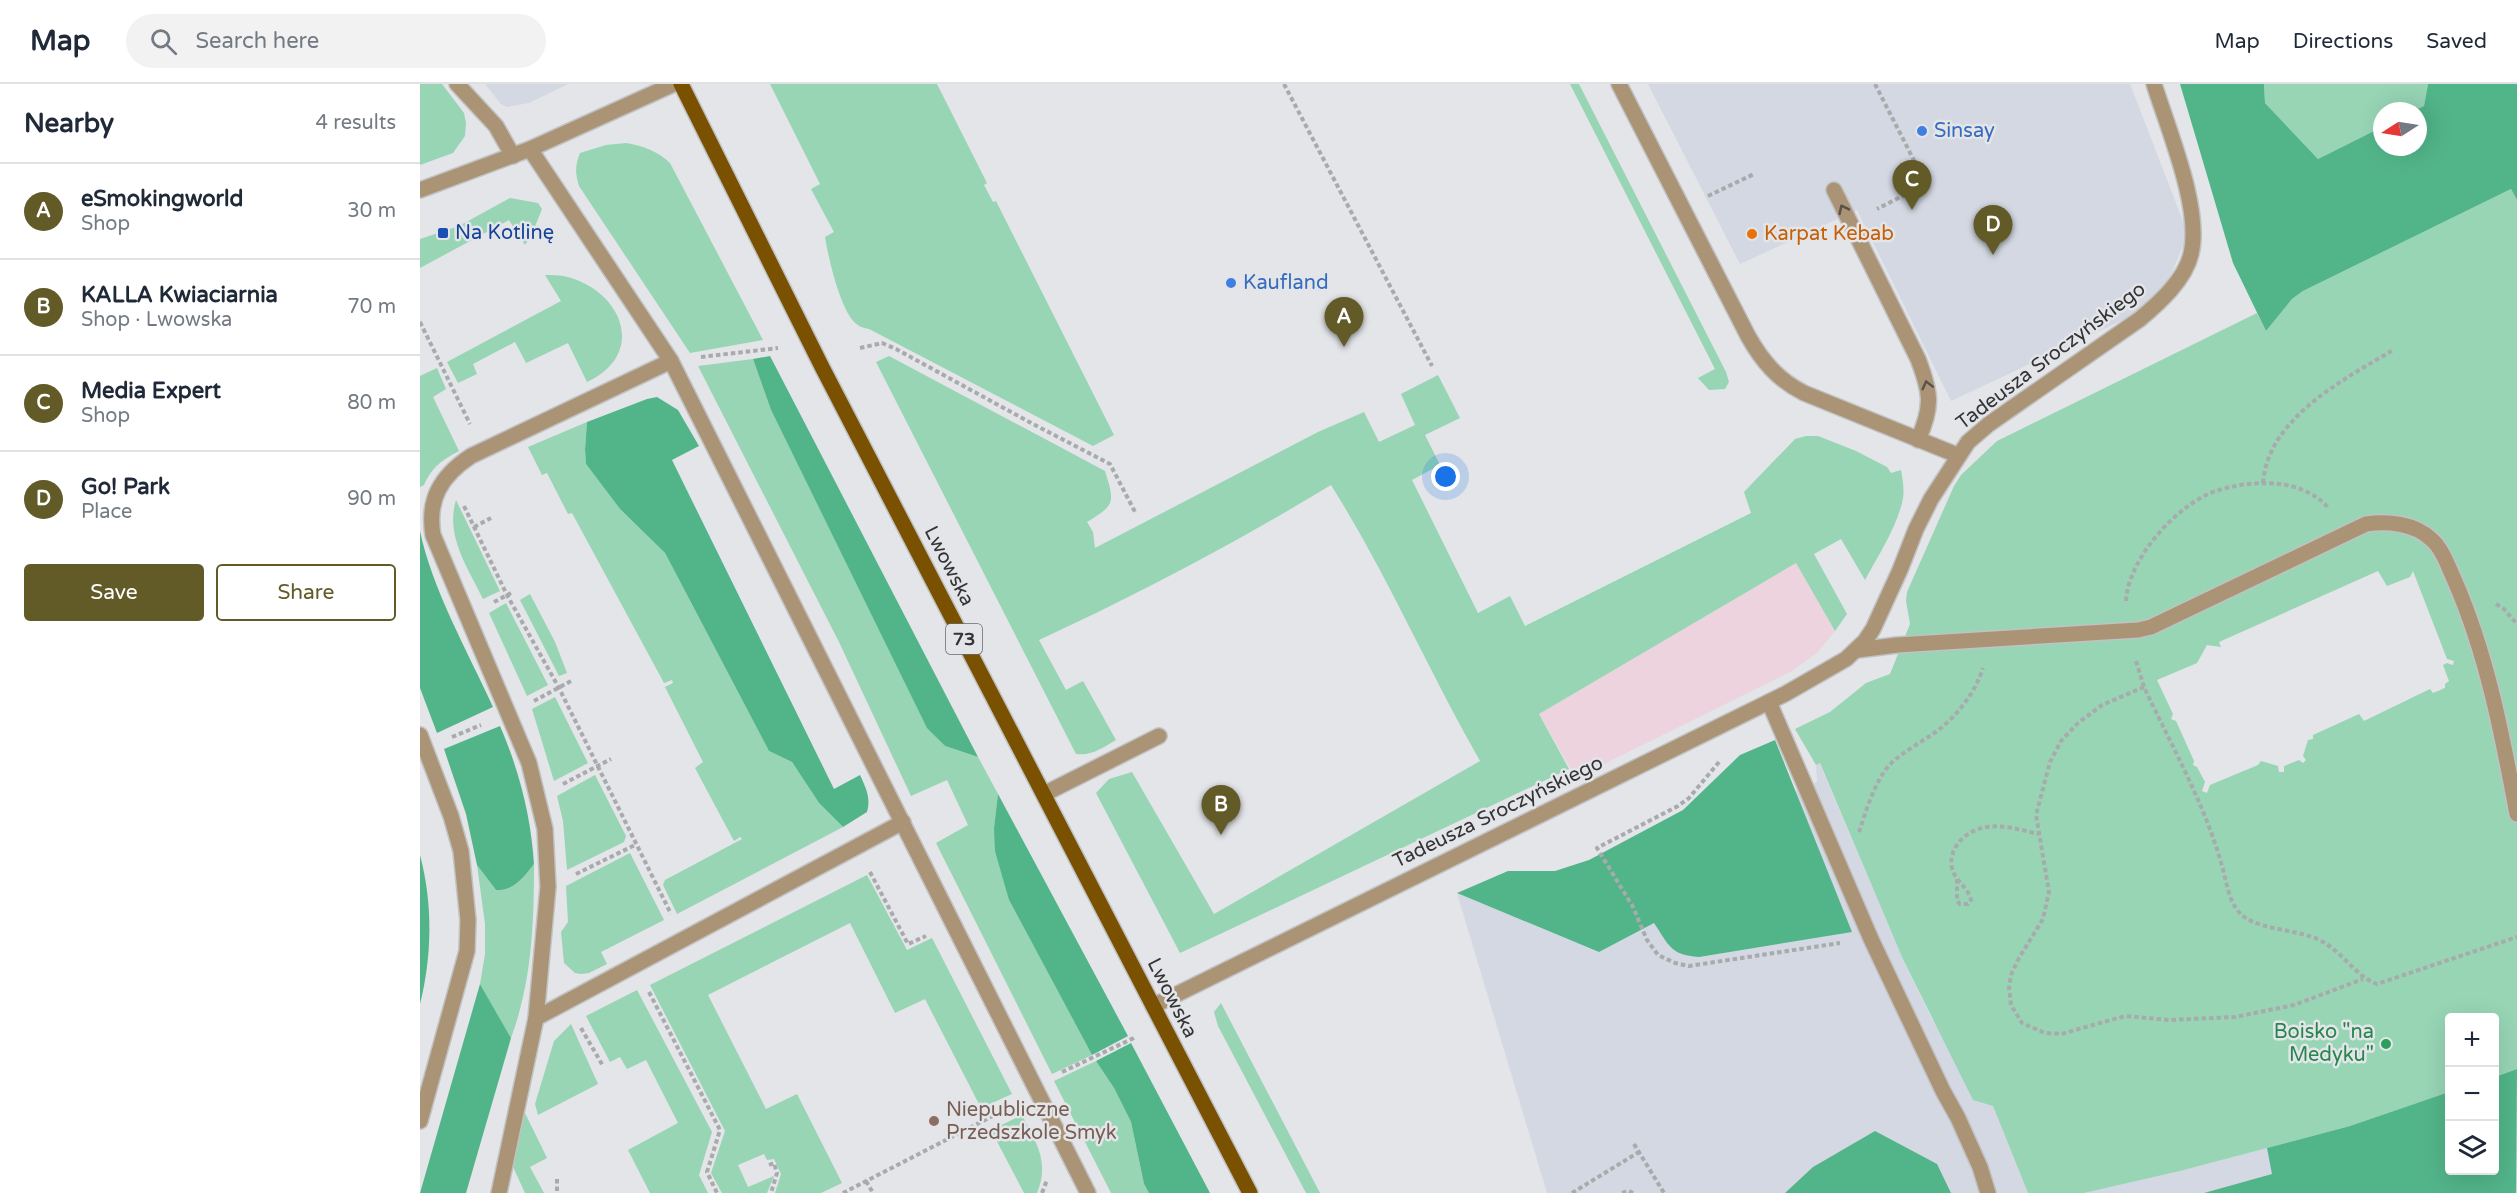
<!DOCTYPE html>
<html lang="en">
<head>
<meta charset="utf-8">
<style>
	:root { --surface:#fff; --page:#f2f2f3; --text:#1f2937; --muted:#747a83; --line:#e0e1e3; --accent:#625a27 }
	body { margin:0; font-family:"Varela Round",sans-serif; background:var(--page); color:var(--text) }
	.controls { position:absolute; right:18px; bottom:18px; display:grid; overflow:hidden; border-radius:6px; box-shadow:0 6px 24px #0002 }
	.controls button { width:54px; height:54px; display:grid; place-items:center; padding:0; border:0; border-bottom:2px solid var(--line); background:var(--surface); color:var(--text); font:30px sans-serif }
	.compass { position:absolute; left:1953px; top:18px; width:54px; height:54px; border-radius:50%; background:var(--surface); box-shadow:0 6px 24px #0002; rotate:258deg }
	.you { position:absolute; left:1026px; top:393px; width:21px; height:21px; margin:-15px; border:4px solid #fff; border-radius:50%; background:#1a73e8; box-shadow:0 0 0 9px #1a73e833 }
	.badge { display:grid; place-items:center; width:39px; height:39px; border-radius:50%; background:var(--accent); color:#fff; font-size:20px; font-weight:700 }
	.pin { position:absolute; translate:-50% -50px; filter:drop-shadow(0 2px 3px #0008) }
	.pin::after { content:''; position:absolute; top:32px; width:21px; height:18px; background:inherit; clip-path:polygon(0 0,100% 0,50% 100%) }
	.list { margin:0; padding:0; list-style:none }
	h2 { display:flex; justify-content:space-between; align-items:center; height:78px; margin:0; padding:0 24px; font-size:26px }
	h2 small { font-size:20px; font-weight:400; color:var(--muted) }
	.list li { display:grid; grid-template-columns:39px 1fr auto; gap:18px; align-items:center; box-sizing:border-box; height:96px; padding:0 24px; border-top:2px solid var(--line) }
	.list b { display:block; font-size:22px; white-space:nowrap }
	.list p { margin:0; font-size:20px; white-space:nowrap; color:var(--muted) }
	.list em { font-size:20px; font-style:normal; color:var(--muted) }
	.actions { display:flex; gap:12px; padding:18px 24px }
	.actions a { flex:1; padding:14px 0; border:2px solid var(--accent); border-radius:6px; text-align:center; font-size:21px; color:var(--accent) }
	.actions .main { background:var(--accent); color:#fff }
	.icon { flex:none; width:33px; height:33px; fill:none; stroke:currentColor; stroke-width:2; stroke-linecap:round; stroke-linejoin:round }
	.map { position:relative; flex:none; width:2097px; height:1109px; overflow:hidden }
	header { display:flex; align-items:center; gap:36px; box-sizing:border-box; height:84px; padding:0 30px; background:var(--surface); border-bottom:2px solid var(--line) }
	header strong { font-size:28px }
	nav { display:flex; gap:33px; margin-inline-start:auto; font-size:21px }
	.search { width:420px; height:54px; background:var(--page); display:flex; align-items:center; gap:15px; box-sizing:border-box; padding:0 21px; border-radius:33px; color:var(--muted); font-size:22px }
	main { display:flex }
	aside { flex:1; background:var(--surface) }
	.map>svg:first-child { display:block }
	.built { fill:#d3d8e2 }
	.industrial { fill:#ecd3dd }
	.green { fill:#97d5b5; fill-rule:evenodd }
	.forest { fill:#52b589 }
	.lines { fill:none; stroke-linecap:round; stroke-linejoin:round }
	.minor-casing { stroke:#c0c2c4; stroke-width:18 }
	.major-casing { stroke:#c0c2c4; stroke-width:18 }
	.path { stroke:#a8aaac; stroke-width:4; stroke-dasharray:4.5 3; stroke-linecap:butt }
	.minor { stroke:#ab9475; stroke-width:15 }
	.major { stroke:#795101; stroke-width:15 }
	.oneway { stroke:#585149 }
	.shop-dot { fill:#3f7fe0; stroke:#e3e5e8; stroke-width:2 }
	.transit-dot { fill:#1a4fb4; stroke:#e3e5e8; stroke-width:2 }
	.food-dot { fill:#e8710a; stroke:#e3e5e8; stroke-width:2 }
	.leisure-dot { fill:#2e9e5b; stroke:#e3e5e8; stroke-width:2 }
	.education-dot { fill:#8d6e63; stroke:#e3e5e8; stroke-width:2 }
	.labels { text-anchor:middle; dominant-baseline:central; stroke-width:5; stroke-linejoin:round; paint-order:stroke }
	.shield { fill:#e3e5e8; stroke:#68696b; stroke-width:1.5 }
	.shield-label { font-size:18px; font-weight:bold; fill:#343436 }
	.shop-label { font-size:20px; fill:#366cbe; stroke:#e3e5e8; text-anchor:start }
	.transit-label { font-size:20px; fill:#164399; stroke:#e3e5e8; text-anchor:start }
	.food-label { font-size:20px; fill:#c56008; stroke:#e3e5e8; text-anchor:start }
	.street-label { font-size:20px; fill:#343436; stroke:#e3e5e8 }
	.leisure-label { font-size:20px; fill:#27864d; stroke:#e3e5e8; text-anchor:end }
	.education-label { font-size:20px; fill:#785e54; stroke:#e3e5e8; text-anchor:start }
</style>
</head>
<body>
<header>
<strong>Map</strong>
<div class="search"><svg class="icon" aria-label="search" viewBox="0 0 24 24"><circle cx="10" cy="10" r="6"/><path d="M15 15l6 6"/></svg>Search here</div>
<nav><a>Map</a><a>Directions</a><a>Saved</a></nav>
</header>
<main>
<aside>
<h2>Nearby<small>4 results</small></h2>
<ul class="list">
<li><span class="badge">A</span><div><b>eSmokingworld</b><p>Shop</p></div><em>30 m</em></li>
<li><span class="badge">B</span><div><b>KALLA Kwiaciarnia</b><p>Shop · Lwowska</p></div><em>70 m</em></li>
<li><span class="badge">C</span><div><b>Media Expert</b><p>Shop</p></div><em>80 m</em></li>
<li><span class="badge">D</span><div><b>Go! Park</b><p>Place</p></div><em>90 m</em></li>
</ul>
<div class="actions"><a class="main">Save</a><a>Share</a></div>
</aside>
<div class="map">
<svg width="2097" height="1109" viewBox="0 0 2097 1109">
	<rect width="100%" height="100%" fill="#e3e5e8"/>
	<!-- built -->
	<g class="built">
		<path d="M 65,0 L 148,0 L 109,19 L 87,23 L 81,20 Z"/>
		<path d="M 1228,0 L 1710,0 L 1768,150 L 1739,219 L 1531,317 L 1437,126 L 1320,180 Z"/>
		<path d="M 1399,678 L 1482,873 L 1512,935 L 1573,1022 L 1608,1109 L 1127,1109 L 1037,809 L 1179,868 L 1301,803 L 1377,706 L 1397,698 L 1396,681 Z"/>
		<path d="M 2097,985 L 2097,1109 L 1664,1109 L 1760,1087 L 1930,1042 L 2029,1008 L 2030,1086 L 2074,1086 L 2075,993 Z"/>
	</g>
	<!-- industrial -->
	<path class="industrial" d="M 1376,479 L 1415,547 L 1398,568 L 1372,587 L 1156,694 L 1119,630 Z"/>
	<!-- green -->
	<g class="green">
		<path d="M 0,0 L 22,0 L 44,29 L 46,39 L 45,52 L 33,69 L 0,81 Z"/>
		<path d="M 350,0 L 517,0 L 567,99 L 564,101 L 573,118 L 576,117 L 694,351 L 673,362 L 451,246 C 447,244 441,244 438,241 C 421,231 408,172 405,153 L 414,148 L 391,105 L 400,100 Z"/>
		<path d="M 1150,0 L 1159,0 L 1306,288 L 1309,298 L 1305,305 L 1289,306 L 1278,294 L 1295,285 Z"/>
		<path d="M 1844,0 L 2008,0 L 2004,22 L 1993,27 L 1962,27 L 1962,43 L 1898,75 L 1845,19 Z"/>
		<path d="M 206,59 C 224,62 237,67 250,79 L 343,256 L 270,269 L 159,102 C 155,89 155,82 160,69 L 186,61 Z"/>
		<path d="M 2091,105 L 2097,116 L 2097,985 L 2075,993 L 2074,934 L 2030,934 L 2029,1008 L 1930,1042 L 1760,1087 L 1664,1109 L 1608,1109 L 1573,1022 L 1553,1016 L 1482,873 L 1400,679 L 1396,681 L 1375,645 L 1410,628 L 1446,599 L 1470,590 L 1490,540 L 1486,517 L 1487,508 L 1534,402 L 1541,391 L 1577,357 L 1837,229 L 1846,247 L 1872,215 L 1883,207 ZM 1958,487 L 1967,502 L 1990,493 L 1993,487 L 2027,575 L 2034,577 L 2033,581 L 2027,579 L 2023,581 L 2029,597 L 2025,600 L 2025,604 L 2013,609 L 2010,605 L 1944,637 L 1939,630 L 1893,651 L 1893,655 L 1888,656 L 1883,672 L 1886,676 L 1883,679 L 1879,676 L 1864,682 L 1864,688 L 1859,688 L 1858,682 L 1841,677 L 1838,681 L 1790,701 L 1787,709 L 1782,707 L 1785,698 L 1777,683 L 1773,681 L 1774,677 L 1756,637 L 1751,635 L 1753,630 L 1737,596 L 1777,579 L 1787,561 L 1801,563 L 1799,558 Z"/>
		<path d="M 90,114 L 118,119 L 122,125 L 112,150 L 105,161 L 89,136 L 0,184 L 0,155 L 39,142 Z"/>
		<path d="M 125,191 C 131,191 138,191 143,192 C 201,204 229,269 167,298 L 148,259 L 106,279 L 95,258 L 53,280 L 57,290 L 38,299 L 27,278 L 141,217 Z"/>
		<path d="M 469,272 L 685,387 C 695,419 695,421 667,438 L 673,448 L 675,464 L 898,348 L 944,328 L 959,358 L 995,341 L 981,310 L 1018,291 L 1040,334 L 1005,351 L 1020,381 L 992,396 L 1058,529 L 1090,512 L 1105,542 L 1331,429 L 1324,408 L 1375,355 L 1386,352 L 1398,352 L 1436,367 L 1467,383 L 1471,389 L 1481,386 C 1483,397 1485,408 1482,419 C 1475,446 1458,472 1445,496 L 1421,455 L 1394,470 L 1427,530 L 1415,547 L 1376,479 L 1119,630 L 1149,685 L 760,869 L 676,709 L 689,695 L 712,688 L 794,830 L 1060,677 C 1008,586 967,490 911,401 C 817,458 719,510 619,556 L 646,606 L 663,597 L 696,656 C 682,664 672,672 656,670 L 456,278 Z"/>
		<path d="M 333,275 L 351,326 L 507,643 L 525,662 L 558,673 L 578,710 L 574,744 L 589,816 L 672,971 L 632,990 L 516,759 L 548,741 L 527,696 L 491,712 L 419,558 L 278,282 Z"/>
		<path d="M 17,284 L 26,305 L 13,313 L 39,367 C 22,376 12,383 4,401 L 0,403 L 0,292 Z"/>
		<path d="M 167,338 L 165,366 L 166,380 L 200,425 L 245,469 L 349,667 L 372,678 L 399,719 L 423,743 L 257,830 L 243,801 L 245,796 L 322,755 L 320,753 L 314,757 L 275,684 L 283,678 L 245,603 L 253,599 L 252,596 L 244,599 L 152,429 L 148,430 L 127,389 L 122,391 L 108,363 Z"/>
		<path d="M 36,416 L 80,507 L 63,515 C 48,484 25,452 36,416 Z"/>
		<path d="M 110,510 L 135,558 L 147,589 L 139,592 L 100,516 Z"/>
		<path d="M 86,519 L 128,601 L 107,612 L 69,529 Z"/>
		<path d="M 135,613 L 168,679 L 134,697 L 112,625 Z"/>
		<path d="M 175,691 L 206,752 L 204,758 L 147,786 L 143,737 L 137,712 Z"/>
		<path d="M 210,769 L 244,836 L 181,868 L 187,880 L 169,889 L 161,890 L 155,889 L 144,879 L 141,848 L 148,838 L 146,802 Z"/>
		<path d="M 114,780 C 114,840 112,897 91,954 L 60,900 L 65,870 L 65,840 L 57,781 L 76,806 C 94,807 104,793 114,780 Z"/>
		<path d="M 447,791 L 487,866 L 512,854 L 592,1010 L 561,1024 L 505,915 L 475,929 L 430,839 L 288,911 L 346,1025 L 377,1010 L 422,1099 L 401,1109 L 355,1109 L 361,1090 L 354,1075 L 347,1076 L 344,1070 L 318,1081 L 328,1103 L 354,1092 L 347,1109 L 302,1109 L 291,1089 L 305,1047 L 230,901 Z"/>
		<path d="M 217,906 L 292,1048 L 279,1091 L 288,1109 L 230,1109 L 208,1066 L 258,1039 L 226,976 L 207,985 L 200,973 L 190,978 L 166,932 Z"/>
		<path d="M 801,919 L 900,1109 L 886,1109 L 798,942 L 794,928 Z"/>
		<path d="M 151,940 L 178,1000 L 118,1031 L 115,1020 L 134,957 Z"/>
		<path d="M 676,977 L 694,1004 L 711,1038 L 724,1100 L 729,1109 L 691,1109 L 634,997 Z"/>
		<path d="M 104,1027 L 127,1074 L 110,1083 L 124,1109 L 105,1109 L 89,1074 Z"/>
		<path d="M 602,1031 C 616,1059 630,1077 617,1109 L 604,1109 L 571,1046 Z"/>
	</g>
	<!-- forest -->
	<g class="forest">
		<path d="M 1760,0 L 1844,0 L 1845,19 L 1898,75 L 1962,43 L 1962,63 L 1998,63 L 1998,27 L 1993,27 L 2004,22 L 2008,0 L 2097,0 L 2097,116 L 2091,105 L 1883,207 L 1872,215 L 1846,247 L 1813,179 Z"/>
		<path d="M 350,272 L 558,673 L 525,662 L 507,644 L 351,326 L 333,275 Z"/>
		<path d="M 237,313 L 258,326 L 279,362 L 252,376 L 414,705 L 440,691 C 446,704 451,714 447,728 L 423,743 L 399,719 L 372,678 L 349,667 L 245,469 L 200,425 L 166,380 L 165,366 L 167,338 L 227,315 Z"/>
		<path d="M 0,447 C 12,505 48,568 73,623 L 17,649 L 0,604 Z"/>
		<path d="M 80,642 C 99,686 111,732 114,780 C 104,793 94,807 76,806 L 57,781 L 46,730 L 24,665 Z"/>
		<path d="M 1355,656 L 1432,848 L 1279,873 C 1250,871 1249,861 1234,839 L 1179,868 L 1037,809 L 1088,787 L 1135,787 L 1169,776 L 1263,726 L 1320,671 Z"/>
		<path d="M 578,710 L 708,952 L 672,971 L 589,816 L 575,767 L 574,744 Z"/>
		<path d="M 0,771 C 13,820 12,872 0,920 Z"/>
		<path d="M 60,900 L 91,954 L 46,1109 L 0,1109 Z"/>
		<path d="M 711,959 L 790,1109 L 729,1109 L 724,1100 L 711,1038 L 694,1004 L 676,977 Z"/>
		<path d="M 2097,985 L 2096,1109 L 1784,1109 L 1852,1090 L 1847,1064 L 1930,1042 L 2029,1008 L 2030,1086 L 2074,1086 L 2075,993 Z"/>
		<path d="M 1455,1047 L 1517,1080 L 1531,1109 L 1365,1109 L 1393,1083 Z"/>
	</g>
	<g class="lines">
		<!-- minor casing -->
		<g class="minor-casing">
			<g id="minor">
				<path d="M 37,0 L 76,42 L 93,72"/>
				<path d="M 1199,0 L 1328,252 C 1342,277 1358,296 1384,309 L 1537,371"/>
				<path d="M 110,65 L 251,277 L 668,1109"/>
				<path d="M 0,106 L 110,65 L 254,0"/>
				<path d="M 1414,106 L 1498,275 C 1511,309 1513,322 1498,356"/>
				<path d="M 1438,566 L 1477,561 L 1718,546 L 1731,543 L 1946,440 C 1967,437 1994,439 2011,455 C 2022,464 2028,482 2034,495 C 2067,570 2082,650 2097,730"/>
				<path d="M 1349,618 L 1451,855 L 1523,1007 L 1538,1034 L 1560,1083 L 1568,1109"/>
				<path d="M 0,651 L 31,732 L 41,767 L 48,836 L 47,867 L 0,1037"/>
				<path d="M 624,710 L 739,652"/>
				<path d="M 733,922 L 1365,610 L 1426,575 L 1445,557 L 1453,545 L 1480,486 L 1496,445 L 1511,415 L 1548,358 L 1569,340 L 1720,235 C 1739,219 1765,196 1771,170 C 1782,125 1748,45 1734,0"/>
				<path d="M 116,934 L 483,738"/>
				<path d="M 79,1109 L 116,934 L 128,803 L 125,745 L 109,679 L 13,451 C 7,415 21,392 51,372 L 251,277"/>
			</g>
		</g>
		<!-- major casing -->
		<g class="major-casing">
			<path id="major" d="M 261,0 L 402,283 L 830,1109"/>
		</g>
		<!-- path -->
		<g class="path">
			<path d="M 864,0 L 1012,282"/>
			<path d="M 1455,0 L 1506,100 L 1457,125"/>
			<path d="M 1288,112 L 1334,90"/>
			<path d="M 0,238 L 50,340"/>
			<path d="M 440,264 L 462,259 L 476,265 L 613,340 L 690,380 L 715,428"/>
			<path d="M 281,273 L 358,264"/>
			<path d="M 1843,399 C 1848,334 1923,296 1973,266"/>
			<path d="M 44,422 L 87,511 L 139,604 L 251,830"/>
			<path d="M 54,443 L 71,434"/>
			<path d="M 1706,517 C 1708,475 1757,420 1796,407 C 1817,400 1838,398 1860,400 C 1876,402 1898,410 1908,424"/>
			<path d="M 74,518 L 91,509"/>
			<path d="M 2076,520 L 2084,525 L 2097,540"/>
			<path d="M 1716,577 L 1724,603 C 1751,661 1785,720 1802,782 C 1807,799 1809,821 1823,832 C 1843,848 1884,844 1908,861 C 1927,874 1936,892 1957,900 L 2097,853"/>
			<path d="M 1724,603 L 1682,621 L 1658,639 L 1641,657 L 1630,678 L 1616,731 L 1629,808 L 1623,835 L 1599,874 L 1591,891 L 1589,903 L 1591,921 L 1602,939 L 1625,949 L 1641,950 L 1705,932 L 1749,936 L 1815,933 L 1874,921 L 1943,895"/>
			<path d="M 114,617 L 151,597"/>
			<path d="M 32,653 L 61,641"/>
			<path d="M 1299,678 L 1269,714 L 1258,722 L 1177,764 L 1213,823 L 1227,856 L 1238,871 L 1255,879 L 1269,882 L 1420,859"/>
			<path d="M 143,700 L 191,675"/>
			<path d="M 1439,748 C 1446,727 1453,703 1466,685 C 1478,670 1499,660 1514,649 C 1536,634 1555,609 1563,584"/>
			<path d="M 450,788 L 488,860 L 506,852"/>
			<path d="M 156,790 L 215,761"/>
			<path d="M 1537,795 L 1537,817 L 1540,820 L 1548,820 L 1551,816 C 1548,803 1535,797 1532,784 C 1530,775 1533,765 1539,758 C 1561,734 1590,743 1618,750"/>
			<path d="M 229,908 L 300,1046 L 287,1088 L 297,1109"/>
			<path d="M 161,944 L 183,982"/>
			<path d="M 642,988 L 716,953"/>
			<path d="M 1214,1060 L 1244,1109"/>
			<path d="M 349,1081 L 354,1079 L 357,1089 L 351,1109"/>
			<path d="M 137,1095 L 137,1109"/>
			<path d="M 446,1097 L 453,1109"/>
			<path d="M 423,1109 L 592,1022"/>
			<path d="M 622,1109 L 627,1096"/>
			<path d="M 1152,1109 L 1219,1068"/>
			<path d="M 1202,1109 L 1209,1107 L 1213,1109"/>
		</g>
		<!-- minor -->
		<use href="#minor" class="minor"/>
		<!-- major -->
		<use href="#major" class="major"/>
	</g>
	<!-- one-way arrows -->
	<defs><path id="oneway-chevron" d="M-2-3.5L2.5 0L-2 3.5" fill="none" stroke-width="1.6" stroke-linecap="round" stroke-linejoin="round" transform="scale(1.5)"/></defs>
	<g class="oneway">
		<use href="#oneway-chevron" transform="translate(1423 125) rotate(-116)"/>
		<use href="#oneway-chevron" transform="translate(1507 301) rotate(-104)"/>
	</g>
	<!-- markers -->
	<g class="shop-dot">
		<circle cx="1502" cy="47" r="6"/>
		<circle cx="811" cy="199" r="6"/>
	</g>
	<rect class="transit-dot" x="17" y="143" width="12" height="12" rx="3"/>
	<circle class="food-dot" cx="1332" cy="150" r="6"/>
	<circle class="leisure-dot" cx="1966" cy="960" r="6"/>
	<circle class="education-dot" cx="514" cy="1037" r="6"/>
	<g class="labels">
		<!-- shield labels -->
		<rect class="shield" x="526" y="540" width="36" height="30" rx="4.5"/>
		<g class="shield-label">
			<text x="544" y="555">73</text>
		</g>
		<!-- shop labels -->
		<g class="shop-label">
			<text x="1514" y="47">Sinsay</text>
			<text x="823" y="199">Kaufland</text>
		</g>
		<!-- transit labels -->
		<g class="transit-label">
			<text x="35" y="149">Na Kotlinę</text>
		</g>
		<!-- food labels -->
		<g class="food-label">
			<text x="1344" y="150">Karpat Kebab</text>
		</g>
		<!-- street labels -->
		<g class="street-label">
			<text transform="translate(1631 272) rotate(-37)">Tadeusza Sroczyńskiego</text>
			<text transform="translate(529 482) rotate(63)">Lwowska</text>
			<text transform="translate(1078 728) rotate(-26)">Tadeusza Sroczyńskiego</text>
			<text transform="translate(752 914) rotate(63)">Lwowska</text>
		</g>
		<!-- leisure labels -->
		<g class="leisure-label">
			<text x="1954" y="948">Boisko "na<tspan x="1954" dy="23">Medyku"</tspan></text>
		</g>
		<!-- education labels -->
		<g class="education-label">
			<text x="526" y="1026">Niepubliczne<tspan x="526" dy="23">Przedszkole Smyk</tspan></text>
		</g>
	</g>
</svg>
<div class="controls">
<button>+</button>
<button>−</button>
<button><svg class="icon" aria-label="layers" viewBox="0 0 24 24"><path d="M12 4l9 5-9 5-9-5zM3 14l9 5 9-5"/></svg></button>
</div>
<svg class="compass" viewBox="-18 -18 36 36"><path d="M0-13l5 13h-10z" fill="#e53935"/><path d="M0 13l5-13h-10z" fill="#747a83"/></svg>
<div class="you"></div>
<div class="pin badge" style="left:924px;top:263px">A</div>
<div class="pin badge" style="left:801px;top:751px">B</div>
<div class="pin badge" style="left:1492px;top:126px">C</div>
<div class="pin badge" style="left:1573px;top:171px">D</div>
</div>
</main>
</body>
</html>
